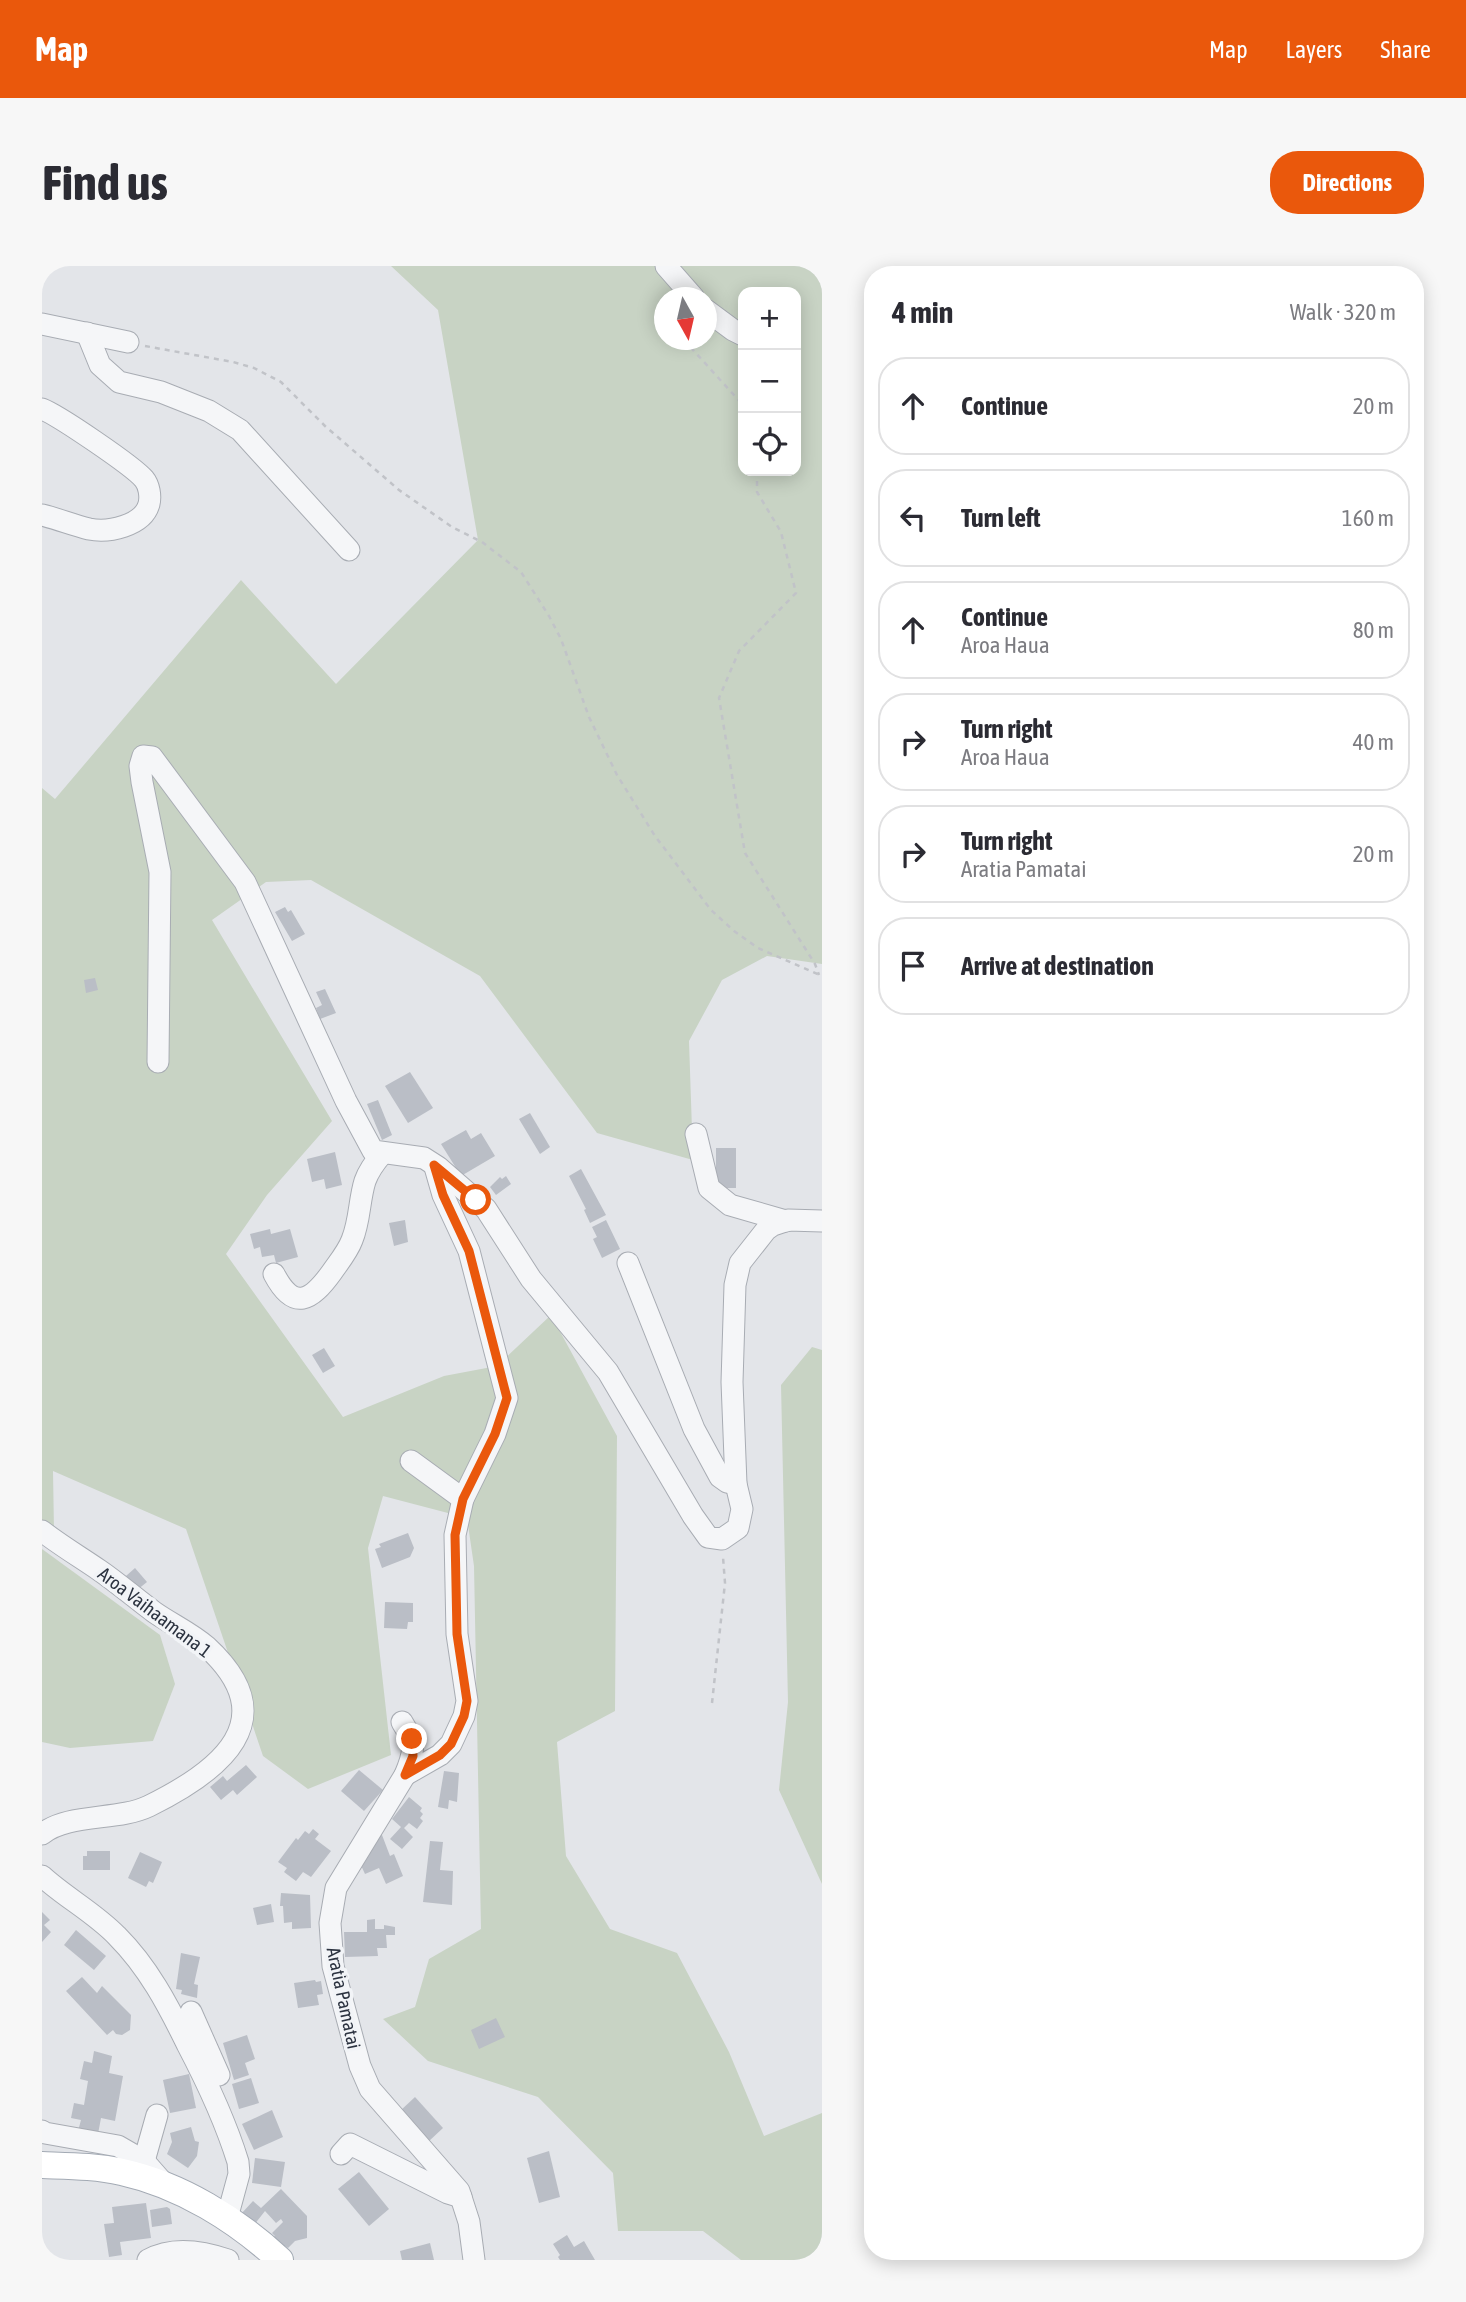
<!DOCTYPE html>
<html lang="en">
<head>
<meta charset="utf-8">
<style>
	:root { --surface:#fff; --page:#f7f7f7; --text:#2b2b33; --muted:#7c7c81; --line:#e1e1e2; --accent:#ea580c }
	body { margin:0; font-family:"Asap Condensed",sans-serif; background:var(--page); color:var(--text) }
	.controls { position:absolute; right:21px; top:21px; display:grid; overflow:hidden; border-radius:14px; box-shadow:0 4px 18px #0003 }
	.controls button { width:63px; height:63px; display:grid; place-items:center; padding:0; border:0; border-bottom:2px solid var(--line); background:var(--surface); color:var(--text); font:35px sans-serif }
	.compass { position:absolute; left:612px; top:21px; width:63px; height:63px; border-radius:50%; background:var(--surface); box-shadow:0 4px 18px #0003; rotate:172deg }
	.stop { position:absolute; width:21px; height:21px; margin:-16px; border:5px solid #ea580c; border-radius:50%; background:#fff }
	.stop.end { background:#ea580c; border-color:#fff; box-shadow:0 2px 7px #0008 }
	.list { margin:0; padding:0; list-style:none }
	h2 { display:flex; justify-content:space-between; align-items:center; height:91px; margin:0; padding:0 28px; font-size:30px }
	h2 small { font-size:23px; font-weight:400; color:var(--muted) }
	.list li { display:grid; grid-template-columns:46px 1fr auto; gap:21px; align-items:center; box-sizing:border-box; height:98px; margin:0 14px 14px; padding:0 14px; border:2px solid var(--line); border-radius:28px }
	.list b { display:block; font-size:26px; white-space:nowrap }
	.list p { margin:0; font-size:23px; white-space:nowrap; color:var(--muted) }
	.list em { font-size:23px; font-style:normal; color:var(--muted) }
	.icon { flex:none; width:38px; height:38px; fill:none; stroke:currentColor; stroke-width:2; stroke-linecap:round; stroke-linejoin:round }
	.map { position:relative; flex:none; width:780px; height:1994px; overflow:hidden; border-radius:28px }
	header { display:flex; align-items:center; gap:42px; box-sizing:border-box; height:98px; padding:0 35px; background:var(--accent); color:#fff }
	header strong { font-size:33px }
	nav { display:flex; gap:38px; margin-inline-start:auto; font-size:24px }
	.intro { display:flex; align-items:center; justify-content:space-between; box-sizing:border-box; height:168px; padding:0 42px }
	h1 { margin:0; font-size:49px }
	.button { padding:18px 32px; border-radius:28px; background:var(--accent); color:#fff; font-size:24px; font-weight:700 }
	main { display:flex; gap:42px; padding:0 42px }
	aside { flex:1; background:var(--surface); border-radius:28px; box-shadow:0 4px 18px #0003 }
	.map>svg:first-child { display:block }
	.green { fill:#c8d3c4; fill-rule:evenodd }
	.building { fill:#babec6 }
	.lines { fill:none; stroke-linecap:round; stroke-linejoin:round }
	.minor-casing { stroke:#a8acb3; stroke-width:23 }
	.major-casing { stroke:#a3aab4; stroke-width:28 }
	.path { stroke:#c1c3c8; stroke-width:2.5; stroke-dasharray:5 5; stroke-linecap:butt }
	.minor { stroke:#f5f6f8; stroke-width:21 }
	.major { stroke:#fff; stroke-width:26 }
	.route { stroke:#ea580c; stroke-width:9 }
	.labels { text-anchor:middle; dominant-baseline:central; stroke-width:7; stroke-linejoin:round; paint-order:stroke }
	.street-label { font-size:19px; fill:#2c3340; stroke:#f2f4f7 }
</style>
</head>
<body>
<header>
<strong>Map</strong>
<nav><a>Map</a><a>Layers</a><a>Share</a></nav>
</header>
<div class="intro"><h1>Find us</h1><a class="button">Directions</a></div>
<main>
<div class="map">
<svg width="780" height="1994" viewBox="0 0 780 1994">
	<rect width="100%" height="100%" fill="#e3e5e9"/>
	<!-- green -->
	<g class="green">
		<path d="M 349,0 L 780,0 L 780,698 L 725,690 L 680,714 L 647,775 L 651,894 L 555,867 L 438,710 L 269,614 L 224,616 L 170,654 L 290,855 L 225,929 L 184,988 L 301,1151 L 402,1110 L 455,1100 L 509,1049 L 575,1170 L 573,1445 L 515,1476 L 524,1590 L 568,1663 L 635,1687 L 687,1786 L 722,1870 L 780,1847 L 780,1994 L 699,1994 L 661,1965 L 576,1965 L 571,1907 L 496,1831 L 386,1795 L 341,1753 L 373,1741 L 387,1693 L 439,1663 L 432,1300 L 425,1252 L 341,1230 L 326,1282 L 349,1489 L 266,1523 L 221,1490 L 144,1263 L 11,1205 L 12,1264 L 0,1254 L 0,522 L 13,533 L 199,314 L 294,418 L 436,274 L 396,44 ZM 701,26 L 754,26 L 754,205 L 701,205 ZM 622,32 L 664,32 L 664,74 L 622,74 Z"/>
		<path d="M 770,1081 L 780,1084 L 780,1618 L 737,1524 L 746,1436 L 739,1119 Z"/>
		<path d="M 0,1283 L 118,1369 L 133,1418 L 111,1475 L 28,1482 L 0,1476 Z"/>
	</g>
	<!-- building -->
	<g class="building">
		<path d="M 243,641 L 246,646 L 249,644 L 263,668 L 250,675 L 233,646 Z"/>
		<path d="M 53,712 L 56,724 L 44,727 L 42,714 Z"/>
		<path d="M 283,723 L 294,747 L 278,753 L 274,742 L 280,739 L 274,726 Z"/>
		<path d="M 368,806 L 391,842 L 366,857 L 343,820 Z"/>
		<path d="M 336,834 L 350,869 L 340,874 L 325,838 Z"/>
		<path d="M 488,847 L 508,881 L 498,888 L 477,853 Z"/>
		<path d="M 424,864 L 429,873 L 439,867 L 453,890 L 419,910 L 399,878 Z"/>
		<rect x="674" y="882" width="20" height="40"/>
		<path d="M 293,886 L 300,919 L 284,923 L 282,913 L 270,916 L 265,893 Z"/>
		<path d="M 539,903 L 564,949 L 548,957 L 542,944 L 544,943 L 527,910 Z"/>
		<path d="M 464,910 L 469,918 L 454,929 L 448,921 L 458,911 L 460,913 Z"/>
		<path d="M 363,954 L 366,976 L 352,980 L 347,957 Z"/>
		<path d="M 564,954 L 578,983 L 560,992 L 551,973 L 555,971 L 550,961 Z"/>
		<path d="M 228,963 L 229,968 L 248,963 L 256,991 L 234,997 L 232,989 L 220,991 L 218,981 L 212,983 L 208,968 Z"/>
		<path d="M 282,1082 L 293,1100 L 281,1107 L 270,1089 Z"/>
		<path d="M 366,1267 L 372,1282 L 368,1291 L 340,1302 L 333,1283 L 339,1281 L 337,1278 Z"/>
		<path d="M 93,1302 L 105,1316 L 95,1324 L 84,1310 Z"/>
		<path d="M 343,1336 L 371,1337 L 371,1356 L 366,1356 L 365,1363 L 342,1362 Z"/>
		<path d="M 204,1499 L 215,1511 L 195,1529 L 191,1524 L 179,1534 L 168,1521 L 181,1510 L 185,1515 Z"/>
		<path d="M 317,1504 L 341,1524 L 322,1545 L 299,1525 Z"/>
		<path d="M 402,1505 L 417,1507 L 415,1536 L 407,1534 L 406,1543 L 396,1541 Z"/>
		<path d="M 367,1531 L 380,1542 L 378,1545 L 381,1548 L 378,1552 L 381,1555 L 375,1563 L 367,1557 L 362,1562 L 371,1571 L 360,1583 L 348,1573 L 359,1561 L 350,1553 Z"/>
		<path d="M 271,1563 L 277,1568 L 273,1573 L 289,1585 L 269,1611 L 261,1606 L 254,1615 L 242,1606 L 245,1602 L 236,1596 L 254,1572 L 256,1574 L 263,1565 L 267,1568 Z"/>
		<path d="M 337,1567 L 340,1569 L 348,1590 L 352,1588 L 361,1610 L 344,1618 L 337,1602 L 323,1608 L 317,1595 Z"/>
		<path d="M 388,1575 L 401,1576 L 398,1604 L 411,1605 L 410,1639 L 381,1636 Z"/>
		<path d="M 45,1585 L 68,1585 L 68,1604 L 41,1604 L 41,1590 L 45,1590 Z"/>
		<path d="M 98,1586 L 120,1596 L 111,1617 L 107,1615 L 104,1621 L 86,1612 Z"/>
		<path d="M 239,1627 L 268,1629 L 269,1662 L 250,1663 L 250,1656 L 242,1657 L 241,1640 L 238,1640 Z"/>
		<path d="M 229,1638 L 232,1656 L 215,1659 L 211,1642 Z"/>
		<path d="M 0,1646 L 8,1654 L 2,1659 L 9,1666 L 0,1676 Z"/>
		<path d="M 333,1653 L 333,1663 L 342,1663 L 342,1659 L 353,1661 L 353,1669 L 344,1669 L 345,1682 L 335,1682 L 336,1690 L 303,1691 L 302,1666 L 325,1666 L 325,1654 Z"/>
		<path d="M 34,1664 L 64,1690 L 52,1704 L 22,1679 Z"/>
		<path d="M 139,1687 L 158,1691 L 152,1718 L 156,1719 L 155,1732 L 139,1728 L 140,1724 L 134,1723 Z"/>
		<path d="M 40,1711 L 55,1727 L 60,1720 L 89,1749 L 88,1764 L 80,1769 L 74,1768 L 71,1764 L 65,1769 L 24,1725 Z"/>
		<path d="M 273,1714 L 274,1716 L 279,1715 L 281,1728 L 275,1729 L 277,1739 L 256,1742 L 252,1717 Z"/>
		<path d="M 454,1752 L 463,1771 L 437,1783 L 429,1764 Z"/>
		<path d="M 205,1769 L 213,1793 L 203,1797 L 207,1809 L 192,1814 L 181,1777 Z"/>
		<path d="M 52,1785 L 70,1790 L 67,1807 L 81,1810 L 73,1855 L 59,1852 L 56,1868 L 36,1865 L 39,1854 L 29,1852 L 32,1837 L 42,1839 L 46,1815 L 38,1813 L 42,1795 L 50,1797 Z"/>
		<path d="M 147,1808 L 154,1842 L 128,1847 L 121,1814 Z"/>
		<path d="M 209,1812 L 217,1837 L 197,1843 L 190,1818 Z"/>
		<path d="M 373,1831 L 401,1862 L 386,1876 L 357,1846 Z"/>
		<path d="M 230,1844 L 241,1871 L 212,1884 L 200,1858 Z"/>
		<path d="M 149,1861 L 153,1875 L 157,1876 L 155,1890 L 146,1902 L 125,1888 L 130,1876 L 128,1867 Z"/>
		<path d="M 507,1885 L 518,1931 L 497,1937 L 485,1892 Z"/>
		<path d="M 213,1892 L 243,1896 L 239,1921 L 210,1917 Z"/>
		<path d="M 317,1906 L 347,1943 L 327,1960 L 296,1923 Z"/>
		<path d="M 239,1923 L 265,1950 L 265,1972 L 253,1975 L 246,1982 L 243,1980 L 240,1982 L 230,1972 L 233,1970 L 230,1967 L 241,1956 L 239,1953 L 234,1957 L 223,1945 L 212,1959 L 199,1948 L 211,1935 L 219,1942 Z"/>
		<path d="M 104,1937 L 109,1972 L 78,1976 L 80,1989 L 67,1991 L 62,1958 L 72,1957 L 70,1941 Z"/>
		<path d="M 125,1941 L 128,1943 L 130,1958 L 110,1961 L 108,1944 Z"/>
		<path d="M 525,1969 L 532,1981 L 542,1975 L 553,1994 L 518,1994 L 516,1991 L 518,1989 L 511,1978 Z"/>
		<path d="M 388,1977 L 392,1994 L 360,1994 L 358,1985 Z"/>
	</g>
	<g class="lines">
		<!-- minor casing -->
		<g class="minor-casing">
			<g id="minor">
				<path d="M 624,0 L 652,32"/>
				<path d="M 664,44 L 691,64 L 701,69"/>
				<path d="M 0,58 L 86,76"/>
				<path d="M 45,67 L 58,99 L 77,116 L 119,126 L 167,145 L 198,164 L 307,284"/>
				<path d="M 0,143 C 16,149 91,200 102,213 C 107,219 109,230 107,238 C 101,260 66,267 47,263 C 31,259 16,253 0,249"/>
				<path d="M 116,796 L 118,606 L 100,516 L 98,500 L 101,490 L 110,491 L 203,616 L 304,835 L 331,885 L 382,892 L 396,901 L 444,943 L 489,1013 L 566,1106 L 651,1250 L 666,1271 L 680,1273 L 696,1262 L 700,1243 L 694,1218 L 690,1116 L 693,1019 L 698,997 L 724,964 L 731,959 L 746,954 L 780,955"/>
				<path d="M 654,868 L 667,922 L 688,939 L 744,955"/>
				<path d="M 586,997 L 652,1163 L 678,1211 L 685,1216 L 694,1218"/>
				<path d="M 232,1008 C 252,1046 269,1035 290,1006 C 297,996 306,985 310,974 C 318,955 317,934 323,915 C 327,904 333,896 340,888"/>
				<path d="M 369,1195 L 421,1233"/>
				<path d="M 0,1265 C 18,1279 38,1291 57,1304 C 76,1317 93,1332 112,1346 C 129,1358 149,1367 165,1381 C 244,1454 178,1505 107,1540 C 76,1555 26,1547 0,1568"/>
				<path d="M 360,1456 C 374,1478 373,1485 363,1509 L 294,1622 L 288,1657 L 291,1700 L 318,1800 L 328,1823 L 417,1925 L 427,1956 L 432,1994"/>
				<path d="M 363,1509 L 398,1489 L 409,1478 L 422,1450 L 425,1435 L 415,1368 L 413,1269 L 421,1233 L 453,1168 L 465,1132 L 427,985 L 401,929 L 393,901"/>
				<path d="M 0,1610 C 24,1632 53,1647 75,1670 C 106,1701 126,1739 145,1778 C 165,1816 183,1854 196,1896 L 197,1908 L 185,1952"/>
				<path d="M 149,1746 L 177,1809"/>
				<path d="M 0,1865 L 3,1867 L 76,1880 L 102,1895 L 124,1920"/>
				<path d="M 299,1888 L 308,1878 L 406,1927 L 419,1931"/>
				<path d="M 102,1895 L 115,1849"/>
				<path d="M 106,1994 C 131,1980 160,1985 186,1994"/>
			</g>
		</g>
		<!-- major casing -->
		<g class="major-casing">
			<path id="major" d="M 0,1899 C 27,1900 54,1900 80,1906 C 139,1919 195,1954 238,1994"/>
		</g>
		<!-- path -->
		<g class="path">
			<path d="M 642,74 L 701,139"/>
			<path d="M 103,80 L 191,96 L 212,102 L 239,116 L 283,160 L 357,224 L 410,261 L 440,276 L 479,306 L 507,350 L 519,373 L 547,451 L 575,509 L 613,570 L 669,644 L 692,665 L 716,682 L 780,710"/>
			<path d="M 715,205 L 715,226 L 739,266 L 754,327 L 697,385 L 677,432 L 703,587 L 773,698 L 777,709"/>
			<path d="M 670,1437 L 683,1317 L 681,1291"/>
		</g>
		<!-- minor -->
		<use href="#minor" class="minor"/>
		<!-- major -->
		<use href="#major" class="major"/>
	</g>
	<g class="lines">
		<!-- route -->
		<path class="route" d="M 370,1473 L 371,1490 L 363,1509 L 398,1489 L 409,1478 L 422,1450 L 425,1435 L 415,1368 L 413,1269 L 421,1233 L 453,1168 L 465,1132 L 427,985 L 401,929 L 392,899 L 434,934"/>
	</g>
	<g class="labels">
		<!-- street labels -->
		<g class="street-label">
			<text transform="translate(113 1346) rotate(37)">Aroa Vaihaamana 1</text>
			<text transform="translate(302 1732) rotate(78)">Aratia Pamatai</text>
		</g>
	</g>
</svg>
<div class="controls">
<button>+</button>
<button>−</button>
<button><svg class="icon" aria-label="locate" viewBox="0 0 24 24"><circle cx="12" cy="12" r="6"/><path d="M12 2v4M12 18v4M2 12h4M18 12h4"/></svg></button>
</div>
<svg class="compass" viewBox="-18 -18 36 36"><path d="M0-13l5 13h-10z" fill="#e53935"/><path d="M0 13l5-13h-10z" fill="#7c7c81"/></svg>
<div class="stop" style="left:434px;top:934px"></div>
<div class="stop end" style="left:370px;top:1473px"></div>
</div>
<aside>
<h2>4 min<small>Walk · 320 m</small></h2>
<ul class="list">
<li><svg class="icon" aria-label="ahead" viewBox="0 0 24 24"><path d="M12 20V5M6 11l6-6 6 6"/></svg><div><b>Continue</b></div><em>20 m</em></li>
<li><svg class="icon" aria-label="left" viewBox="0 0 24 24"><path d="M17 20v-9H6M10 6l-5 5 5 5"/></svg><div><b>Turn left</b></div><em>160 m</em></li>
<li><svg class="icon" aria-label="ahead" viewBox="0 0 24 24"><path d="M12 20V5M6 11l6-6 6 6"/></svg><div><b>Continue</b><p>Aroa Haua</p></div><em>80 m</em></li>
<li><svg class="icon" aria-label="right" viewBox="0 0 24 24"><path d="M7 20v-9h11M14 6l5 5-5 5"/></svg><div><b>Turn right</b><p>Aroa Haua</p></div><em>40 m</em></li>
<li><svg class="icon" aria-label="right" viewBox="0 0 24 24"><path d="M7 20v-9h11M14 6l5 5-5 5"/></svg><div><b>Turn right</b><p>Aratia Pamatai</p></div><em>20 m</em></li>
<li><svg class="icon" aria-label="arrive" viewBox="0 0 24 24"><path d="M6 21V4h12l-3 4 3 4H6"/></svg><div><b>Arrive at destination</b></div></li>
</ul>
</aside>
</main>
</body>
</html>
